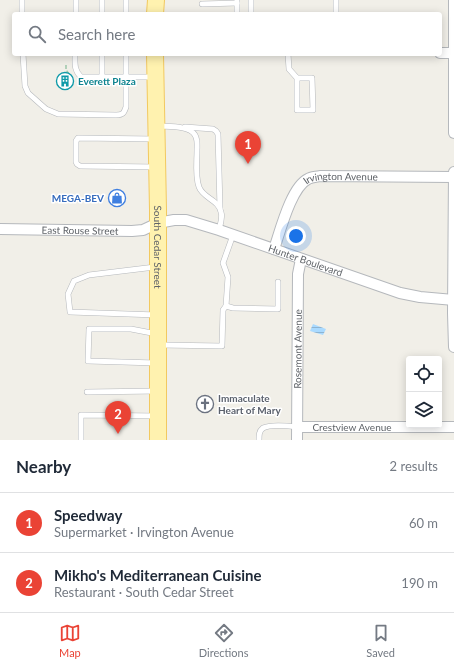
<!DOCTYPE html>
<html lang="en">
<head>
<meta charset="utf-8">
<style>
	:root { --surface:#fff; --page:#f2f2f3; --text:#1f2937; --muted:#747a83; --line:#e0e1e3; --accent:#ea4335 }
	body { margin:0; font-family:Lato,sans-serif; background:var(--page); color:var(--text) }
	.controls { position:absolute; right:12px; bottom:12px; display:grid; overflow:hidden; border-radius:4px; box-shadow:0 2px 10px #0003 }
	.controls button { width:36px; height:36px; display:grid; place-items:center; padding:0; border:0; border-bottom:1px solid var(--line); background:var(--surface); color:var(--text); font:20px sans-serif }
	.you { position:absolute; left:296px; top:236px; width:14px; height:14px; margin:-10px; border:3px solid #fff; border-radius:50%; background:#1a73e8; box-shadow:0 0 0 6px #1a73e833 }
	.badge { display:grid; place-items:center; width:26px; height:26px; border-radius:50%; background:var(--accent); color:#fff; font-size:13px; font-weight:700 }
	.pin { position:absolute; translate:-50% -33px; filter:drop-shadow(0 1px 2px #0008) }
	.pin::after { content:''; position:absolute; top:21px; width:14px; height:12px; background:inherit; clip-path:polygon(0 0,100% 0,50% 100%) }
	.list { margin:0; padding:0; list-style:none }
	h2 { display:flex; justify-content:space-between; align-items:center; height:52px; margin:0; padding:0 16px; font-size:17px }
	h2 small { font-size:13px; font-weight:400; color:var(--muted) }
	.list li { display:grid; grid-template-columns:26px 1fr auto; gap:12px; align-items:center; box-sizing:border-box; height:60px; padding:0 16px; border-top:1px solid var(--line) }
	.list b { display:block; font-size:15px; white-space:nowrap }
	.list p { margin:0; font-size:13px; white-space:nowrap; color:var(--muted) }
	.list em { font-size:13px; font-style:normal; color:var(--muted) }
	.icon { flex:none; width:22px; height:22px; fill:none; stroke:currentColor; stroke-width:2; stroke-linecap:round; stroke-linejoin:round }
	.map { position:relative; flex:none; width:454px; height:440px; overflow:hidden }
	.search { position:absolute; background:var(--surface); box-shadow:0 2px 10px #0003; left:12px; right:12px; top:12px; height:44px; display:flex; align-items:center; gap:10px; box-sizing:border-box; padding:0 14px; border-radius:4px; color:var(--muted); font-size:15px }
	.sheet { height:172px; background:var(--surface) }
	nav { display:flex; justify-content:space-around; align-items:center; box-sizing:border-box; height:56px; border-top:1px solid var(--line); background:var(--surface); font-size:11px; color:var(--muted) }
	nav a { display:grid; justify-items:center; gap:2px }
	nav .on { color:var(--accent) }
	.map>svg:first-child { display:block }
	.water { fill:url(#water-rules) }
	.lines { fill:none; stroke-linecap:round; stroke-linejoin:round }
	.lane-casing { stroke:#b5b8bc; stroke-width:6 }
	.street-casing { stroke:#b5b8bc; stroke-width:12 }
	.primary-casing { stroke:#f2c960; stroke-width:18 }
	.path { stroke:#9cc7a9; stroke-width:1.5; stroke-dasharray:4 2; stroke-linecap:butt }
	.lane { stroke:#fff; stroke-width:5 }
	.street { stroke:#fff; stroke-width:10 }
	.primary { stroke:#fff2af; stroke-width:16 }
	.labels { text-anchor:middle; dominant-baseline:central; stroke-width:3; stroke-linejoin:round; paint-order:stroke }
	.culture-label { font-size:10px; font-weight:bold; fill:#0d838f; stroke:#fff; text-anchor:start }
	.street-label { font-size:10px; fill:#5f6368; stroke:#fff }
	.shop-label { font-size:10px; font-weight:bold; fill:#366cbe; stroke:#fff; text-anchor:end }
	.worship-label { font-size:10px; font-weight:bold; fill:#5b616d; stroke:#fff; text-anchor:start }
</style>
</head>
<body>
<div class="map">
<svg width="454" height="440" viewBox="0 0 454 440">
	<defs>
		<pattern id="water-rules" width="6" height="5" patternUnits="userSpaceOnUse"><rect width="6" height="5" fill="#aadaff"/><path d="M0 2.5h6" fill="none" stroke="#8eb4d2"/></pattern>
	</defs>
	<rect width="100%" height="100%" fill="#f1efe8"/>
	<!-- water -->
	<path class="water" d="M 313,324 L 326,329 L 323,335 L 310,331 Z"/>
	<g class="lines">
		<!-- lane casing -->
		<g class="lane-casing">
			<g id="lane">
				<path d="M 22,0 L 22,14"/>
				<path d="M 102,0 L 102,14"/>
				<path d="M 336,0 L 336,14"/>
				<path d="M 237,1 L 237,14"/>
				<path d="M 202,4 L 237,3"/>
				<path d="M 76,14 L 76,0"/>
				<path d="M 126,14 L 126,0"/>
				<path d="M 251,14 L 251,0"/>
				<path d="M 23,54 L 25,86 L 28,93 L 46,109 L 58,114 L 116,115 C 123,115 124,113 126,107 L 126,54"/>
				<path d="M 75,54 C 75,64 74,70 81,77 L 153,77"/>
				<path d="M 102,54 L 102,77"/>
				<path d="M 288,54 L 289,69 L 297,78 L 297,110 L 313,110 L 312,78 L 297,78"/>
				<path d="M 157,126 C 168,127 189,125 195,135 C 198,140 197,146 197,150 C 197,162 195,176 199,187 C 203,198 219,200 221,212 C 223,217 220,225 219,230"/>
				<path d="M 185,127 L 213,129 L 216,131 L 218,134 L 220,208"/>
				<path d="M 154,139 L 78,138 L 76,141 L 76,162 L 77,164 L 80,166 L 156,167"/>
				<path d="M 155,267 L 89,275 L 74,281 L 68,294 L 70,312 L 157,315"/>
				<path d="M 226,306 L 233,308 L 278,309 L 278,282"/>
				<path d="M 161,345 L 222,346 L 223,310 L 226,306 L 228,277 L 223,263 L 233,235"/>
				<path d="M 156,363 L 88,361 L 89,329 L 131,329 L 157,334"/>
				<path d="M 87,392 L 157,391"/>
				<path d="M 81,440 L 81,415 L 157,416"/>
				<path d="M 259,440 C 259,435 259,431 263,428 C 271,424 289,426 297,427"/>
			</g>
		</g>
		<!-- street casing -->
		<g class="street-casing">
			<g id="street">
				<path d="M 454,0 L 454,133"/>
				<path d="M 440,53 L 454,53"/>
				<path d="M 454,172 L 453,313 L 454,347"/>
				<path id="s1" d="M 0,229 L 132,231 L 143,230 L 158,223 L 174,220 L 186,220 L 219,230 L 400,293 L 420,297 L 454,300"/>
				<path id="s2" d="M 274,249 C 280,232 291,187 308,179 C 311,177 316,177 320,176 L 454,177"/>
				<path id="s3" d="M 297,427 L 454,427"/>
				<path id="s4" d="M 297,440 L 298,274 L 301,259"/>
			</g>
		</g>
		<!-- primary casing -->
		<g class="primary-casing">
			<g id="primary">
				<path d="M 155,14 L 156,0"/>
				<path id="s5" d="M 155,54 L 158,210 L 158,440"/>
			</g>
		</g>
		<!-- path -->
		<path class="path" d="M 66,65 L 66,70 L 70,75"/>
		<!-- lane -->
		<use href="#lane" class="lane"/>
		<!-- street -->
		<use href="#street" class="street"/>
		<!-- primary -->
		<use href="#primary" class="primary"/>
	</g>
	<!-- icons -->
	<defs>
		<g id="building-ring" transform="scale(0.9)"><circle r="9.5" fill="#fff" stroke="#0f9aa8" stroke-width="1.5"/><path d="M-4-6H4V6H1V3H-1V6H-4ZM-2.5-4.3h1.7v1.8h-1.7ZM.8-4.3h1.7v1.8H.8ZM-2.5-1h1.7V.8h-1.7ZM.8-1h1.7V.8H.8Z" fill="#0f9aa8"/></g>
		<g id="shop-ring" transform="scale(0.9)"><circle r="9.5" fill="#fff" stroke="#3f7fe0" stroke-width="1.5"/><path d="M-5-2.5h2.3a2.7 3.5 0 0 1 5.4 0H5L5.5 6h-11ZM-1.5-2.5h3a1.5 2.3 0 0 0-3 0Z" fill="#3f7fe0"/></g>
		<g id="church-ring" transform="scale(0.9)"><circle r="9.5" fill="#fff" stroke="#6b7280" stroke-width="1.5"/><path d="M-1.2-6h2.4v3.5h3.3v2.4h-3.3V6h-2.4V-.1h-3.3v-2.4h3.3Z" fill="#6b7280"/></g>
	</defs>
	<g fill-rule="evenodd">
		<use href="#building-ring" x="65" y="81"/>
		<use href="#shop-ring" x="117" y="198"/>
		<use href="#church-ring" x="205" y="404"/>
	</g>
	<g class="labels">
		<!-- culture labels -->
		<g class="culture-label">
			<text x="78" y="81">Everett Plaza</text>
		</g>
		<!-- street labels -->
		<g class="street-label">
			<text stroke="none"><textPath href="#s2" startOffset="112">Irvington Avenue</textPath></text>
			<text stroke="none"><textPath href="#s1" startOffset="80">East Rouse Street</textPath></text>
			<text stroke="none"><textPath href="#s5" startOffset="193">South Cedar Street</textPath></text>
			<text stroke="none"><textPath href="#s1" startOffset="314">Hunter Boulevard</textPath></text>
			<text stroke="none"><textPath href="#s4" startOffset="91">Rosemont Avenue</textPath></text>
			<text stroke="none"><textPath href="#s3" startOffset="55">Crestview Avenue</textPath></text>
		</g>
		<!-- shop labels -->
		<g class="shop-label">
			<text x="104" y="198">MEGA-BEV</text>
		</g>
		<!-- worship labels -->
		<g class="worship-label">
			<text x="218" y="398">Immaculate<tspan x="218" dy="12">Heart of Mary</tspan></text>
		</g>
	</g>
</svg>
<div class="controls">
<button><svg class="icon" aria-label="locate" viewBox="0 0 24 24"><circle cx="12" cy="12" r="6"/><path d="M12 2v4M12 18v4M2 12h4M18 12h4"/></svg></button>
<button><svg class="icon" aria-label="layers" viewBox="0 0 24 24"><path d="M12 4l9 5-9 5-9-5zM3 14l9 5 9-5"/></svg></button>
</div>
<div class="you"></div>
<div class="pin badge" style="left:248px;top:164px">1</div>
<div class="pin badge" style="left:118px;top:434px">2</div>
<div class="search"><svg class="icon" aria-label="search" viewBox="0 0 24 24"><circle cx="10" cy="10" r="6"/><path d="M15 15l6 6"/></svg>Search here</div>
</div>
<section class="sheet">
<h2>Nearby<small>2 results</small></h2>
<ul class="list">
<li><span class="badge">1</span><div><b>Speedway</b><p>Supermarket · Irvington Avenue</p></div><em>60 m</em></li>
<li><span class="badge">2</span><div><b>Mikho's Mediterranean Cuisine</b><p>Restaurant · South Cedar Street</p></div><em>190 m</em></li>
</ul>
</section>
<nav>
<a class="on"><svg class="icon" aria-label="map" viewBox="0 0 24 24"><path d="M3 6l6-2 6 2 6-2v14l-6 2-6-2-6 2zM9 4v14M15 6v14"/></svg>Map</a>
<a><svg class="icon" aria-label="directions" viewBox="0 0 24 24"><path d="M12 3l9 9-9 9-9-9zM9 14v-3h6M13 9l2 2-2 2"/></svg>Directions</a>
<a><svg class="icon" aria-label="saved" viewBox="0 0 24 24"><path d="M7 4h10v16l-5-4-5 4z"/></svg>Saved</a>
</nav>
</body>
</html>
